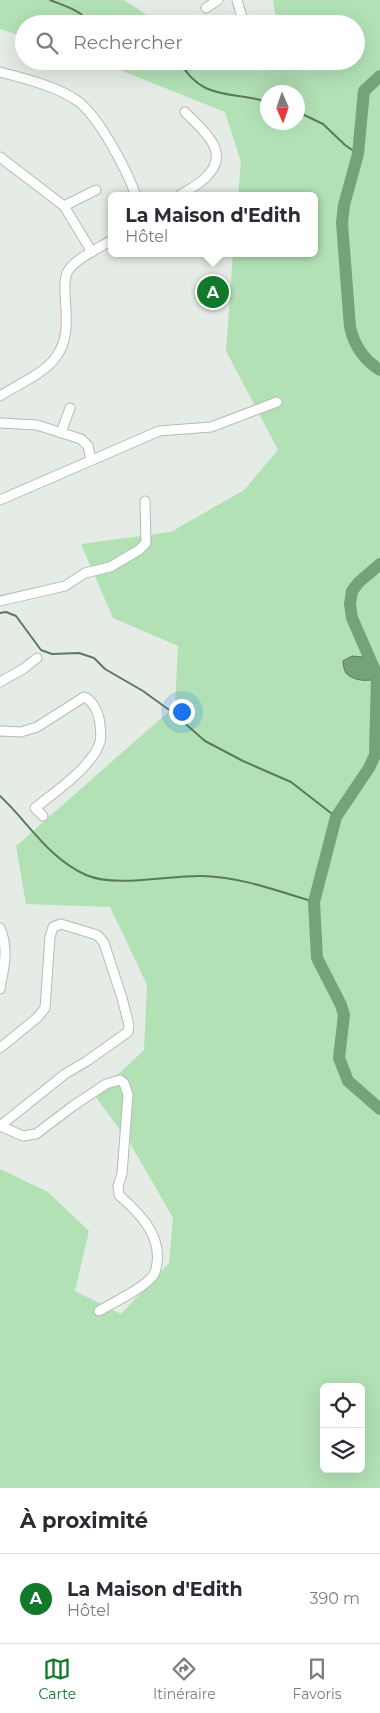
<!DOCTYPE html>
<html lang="fr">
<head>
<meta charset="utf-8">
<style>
	:root { --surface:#fff; --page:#f2f2f3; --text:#2b2b33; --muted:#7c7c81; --line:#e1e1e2; --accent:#12782a }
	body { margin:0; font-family:Montserrat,sans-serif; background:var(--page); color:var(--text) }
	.controls { position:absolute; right:15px; bottom:15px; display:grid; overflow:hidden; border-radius:8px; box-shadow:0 5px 20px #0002 }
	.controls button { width:45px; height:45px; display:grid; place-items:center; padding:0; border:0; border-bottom:1px solid var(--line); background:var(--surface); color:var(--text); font:25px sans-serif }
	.compass { position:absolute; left:260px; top:85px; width:45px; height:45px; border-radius:50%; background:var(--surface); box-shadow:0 5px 20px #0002; rotate:178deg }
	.you { position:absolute; left:181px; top:711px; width:18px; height:18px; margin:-12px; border:4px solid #fff; border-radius:50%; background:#1a73e8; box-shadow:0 0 0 8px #1a73e833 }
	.badge { display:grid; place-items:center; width:32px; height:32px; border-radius:50%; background:var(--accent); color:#fff; font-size:16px; font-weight:700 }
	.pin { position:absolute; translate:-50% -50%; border:2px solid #fff; box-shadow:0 1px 5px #0006 }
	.popup { position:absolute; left:108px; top:192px; width:210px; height:65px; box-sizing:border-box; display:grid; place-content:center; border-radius:8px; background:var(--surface); filter:drop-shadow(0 1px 4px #0005); font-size:16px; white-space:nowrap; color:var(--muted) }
	.popup b { font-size:19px; color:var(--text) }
	.popup::after { content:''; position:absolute; left:50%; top:100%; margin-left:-10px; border:10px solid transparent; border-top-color:var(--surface) }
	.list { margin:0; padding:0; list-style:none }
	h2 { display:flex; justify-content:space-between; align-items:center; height:65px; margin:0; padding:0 20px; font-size:21px }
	h2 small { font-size:16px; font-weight:400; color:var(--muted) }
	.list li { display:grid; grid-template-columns:32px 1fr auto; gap:15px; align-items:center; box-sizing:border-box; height:90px; padding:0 20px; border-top:1px solid var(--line) }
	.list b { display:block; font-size:19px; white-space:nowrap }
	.list p { margin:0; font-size:16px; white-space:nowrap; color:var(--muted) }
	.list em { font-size:16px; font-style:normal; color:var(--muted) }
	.icon { flex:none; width:28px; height:28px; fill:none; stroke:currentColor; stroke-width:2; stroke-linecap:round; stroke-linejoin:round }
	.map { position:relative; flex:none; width:380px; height:1488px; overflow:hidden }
	.search { position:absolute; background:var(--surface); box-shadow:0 5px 20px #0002; left:15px; right:15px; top:15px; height:55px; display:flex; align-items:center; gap:12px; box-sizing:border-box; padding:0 18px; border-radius:28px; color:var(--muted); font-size:19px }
	.sheet { height:155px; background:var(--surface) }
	nav { display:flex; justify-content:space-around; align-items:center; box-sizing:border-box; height:70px; border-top:1px solid var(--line); background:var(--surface); font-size:14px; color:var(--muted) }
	nav a { display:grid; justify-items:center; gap:2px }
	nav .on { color:var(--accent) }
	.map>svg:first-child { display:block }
	.green { fill:#b2e1b5; fill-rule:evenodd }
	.water { fill:#75a378; stroke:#597a5c }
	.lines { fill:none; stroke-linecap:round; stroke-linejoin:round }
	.stream { stroke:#597a5c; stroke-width:2 }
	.river { stroke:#75a378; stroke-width:12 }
	.minor-casing { stroke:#b5bbb5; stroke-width:11 }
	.minor { stroke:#fff; stroke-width:9 }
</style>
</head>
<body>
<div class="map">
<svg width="380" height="1488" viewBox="0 0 380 1488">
	<rect width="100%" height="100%" fill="#e5ece5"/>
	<!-- green -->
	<g class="green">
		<path d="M 0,0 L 124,0 L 161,24 L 24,24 L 24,37 L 0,29 Z"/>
		<path d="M 273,0 L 380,0 L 380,1488 L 0,1488 L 0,1169 L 48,1192 L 89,1231 L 75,1291 L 121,1314 L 169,1263 L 173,1218 L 131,1145 L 95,1096 L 144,1050 L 147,985 L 110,907 L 26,904 L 16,846 L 175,706 L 178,646 L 113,618 L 81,544 L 171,532 L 244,490 L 278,450 L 226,351 L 233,253 L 314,253 L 314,196 L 238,196 L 241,162 L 225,112 L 97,61 L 219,61 L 224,64 L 229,61 L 356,61 L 356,24 L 277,24 ZM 268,92 L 298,92 L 298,122 L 268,122 ZM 324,1387 L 361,1387 L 361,1469 L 324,1469 Z"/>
	</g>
	<!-- water -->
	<path class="water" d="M 352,656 L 363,657 L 377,666 L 380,677 C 371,682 354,682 346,673 C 344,670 343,665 343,661 Z"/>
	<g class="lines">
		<!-- stream -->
		<g class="stream">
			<path d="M 50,0 C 65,6 81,10 91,24"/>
			<path d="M 179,61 C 203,102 229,90 268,102"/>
			<path d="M 298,112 L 323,124 L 345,145 L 358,154"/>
			<path d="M 0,613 L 6,612 L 16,616 L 41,650 L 52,654 L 79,653 L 94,658 L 105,669 L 143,691 L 172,712 L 205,741 L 243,761 L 291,782 L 336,817"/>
			<path d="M 0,796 C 29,823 48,858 86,875 C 116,888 169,875 203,876 C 241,877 278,891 314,902"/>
		</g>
		<!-- river -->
		<g class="river">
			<path d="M 380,76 L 364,91 L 358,154 L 344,205 L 342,223 L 350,327 C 354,345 364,360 380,370"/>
			<path d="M 380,564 L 359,582 L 352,591 L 350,604 L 352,618 L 377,675 L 375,755 L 369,768 L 336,817 L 314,902 L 317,958 L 341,1005 L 344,1015 L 339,1058 L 348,1081 L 380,1109"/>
		</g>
		<!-- minor casing -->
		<g class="minor-casing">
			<g id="minor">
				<path d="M 237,0 L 244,24"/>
				<path d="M 206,8 L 218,0"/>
				<path d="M 0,72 C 24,78 59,87 79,102 C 100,119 127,170 136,196"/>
				<path d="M 0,157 L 64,206 L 92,252"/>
				<path d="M 179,196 C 188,190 200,184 207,176 C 232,151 201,129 185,112"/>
				<path d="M 64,206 L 96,190"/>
				<path d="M 0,396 C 17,385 45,373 56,357 C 70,338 66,315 65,293 C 65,286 64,277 68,271 C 75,259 99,248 112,240"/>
				<path d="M 0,423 L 37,425 L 81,439 L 88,446 L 91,460"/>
				<path d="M 61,433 L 70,408"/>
				<path d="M 0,500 L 159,431 L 211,427 L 277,402"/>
				<path d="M 0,601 L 65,586 L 85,573 L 110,567 L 139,550 L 146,543 L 145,501"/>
				<path d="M 0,682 L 23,669 L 37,658"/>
				<path d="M 0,731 L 21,732 L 37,727 L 84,697 C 92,700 97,710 99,718 C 100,725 102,735 100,742 C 93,766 55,792 35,808 L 43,816"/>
				<path d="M 0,928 C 9,948 4,968 0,989"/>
				<path d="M 0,1048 L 38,1017 L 45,1008 L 50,937 L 53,927 L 61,924 L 97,935 L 100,938 L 104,943 L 122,998 L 129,1025 L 128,1032 L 87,1061 L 65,1074 L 0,1126"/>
				<path d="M 0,1126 L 23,1136 L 36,1134 L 73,1106 L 106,1084 L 120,1080 L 124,1083 L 128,1095 L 122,1174 L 118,1186 L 119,1195 C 139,1213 161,1234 157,1263 C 156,1270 155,1275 149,1280 C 138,1291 114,1302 99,1311"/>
			</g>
		</g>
		<!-- minor -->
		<use href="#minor" class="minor"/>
	</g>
</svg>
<div class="controls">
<button><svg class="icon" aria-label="locate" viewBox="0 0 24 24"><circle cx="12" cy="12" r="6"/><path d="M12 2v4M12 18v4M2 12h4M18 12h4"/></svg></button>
<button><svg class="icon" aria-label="layers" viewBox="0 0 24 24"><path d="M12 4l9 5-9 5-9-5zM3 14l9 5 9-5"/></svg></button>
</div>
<svg class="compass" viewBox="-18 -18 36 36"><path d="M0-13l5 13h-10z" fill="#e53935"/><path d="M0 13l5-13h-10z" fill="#7c7c81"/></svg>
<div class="you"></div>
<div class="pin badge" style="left:213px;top:292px">A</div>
<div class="popup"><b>La Maison d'Edith</b>Hôtel</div>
<div class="search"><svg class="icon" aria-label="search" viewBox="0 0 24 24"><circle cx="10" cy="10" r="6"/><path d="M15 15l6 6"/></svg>Rechercher</div>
</div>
<section class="sheet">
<h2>À proximité<small></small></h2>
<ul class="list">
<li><span class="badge">A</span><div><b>La Maison d'Edith</b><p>Hôtel</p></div><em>390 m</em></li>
</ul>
</section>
<nav>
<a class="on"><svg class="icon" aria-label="map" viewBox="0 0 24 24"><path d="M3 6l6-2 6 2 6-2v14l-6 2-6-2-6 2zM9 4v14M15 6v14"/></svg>Carte</a>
<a><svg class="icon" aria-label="directions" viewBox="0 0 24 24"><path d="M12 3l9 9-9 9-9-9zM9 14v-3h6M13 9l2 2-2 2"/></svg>Itinéraire</a>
<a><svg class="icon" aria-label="saved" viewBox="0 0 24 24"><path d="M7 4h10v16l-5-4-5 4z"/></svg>Favoris</a>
</nav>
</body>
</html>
